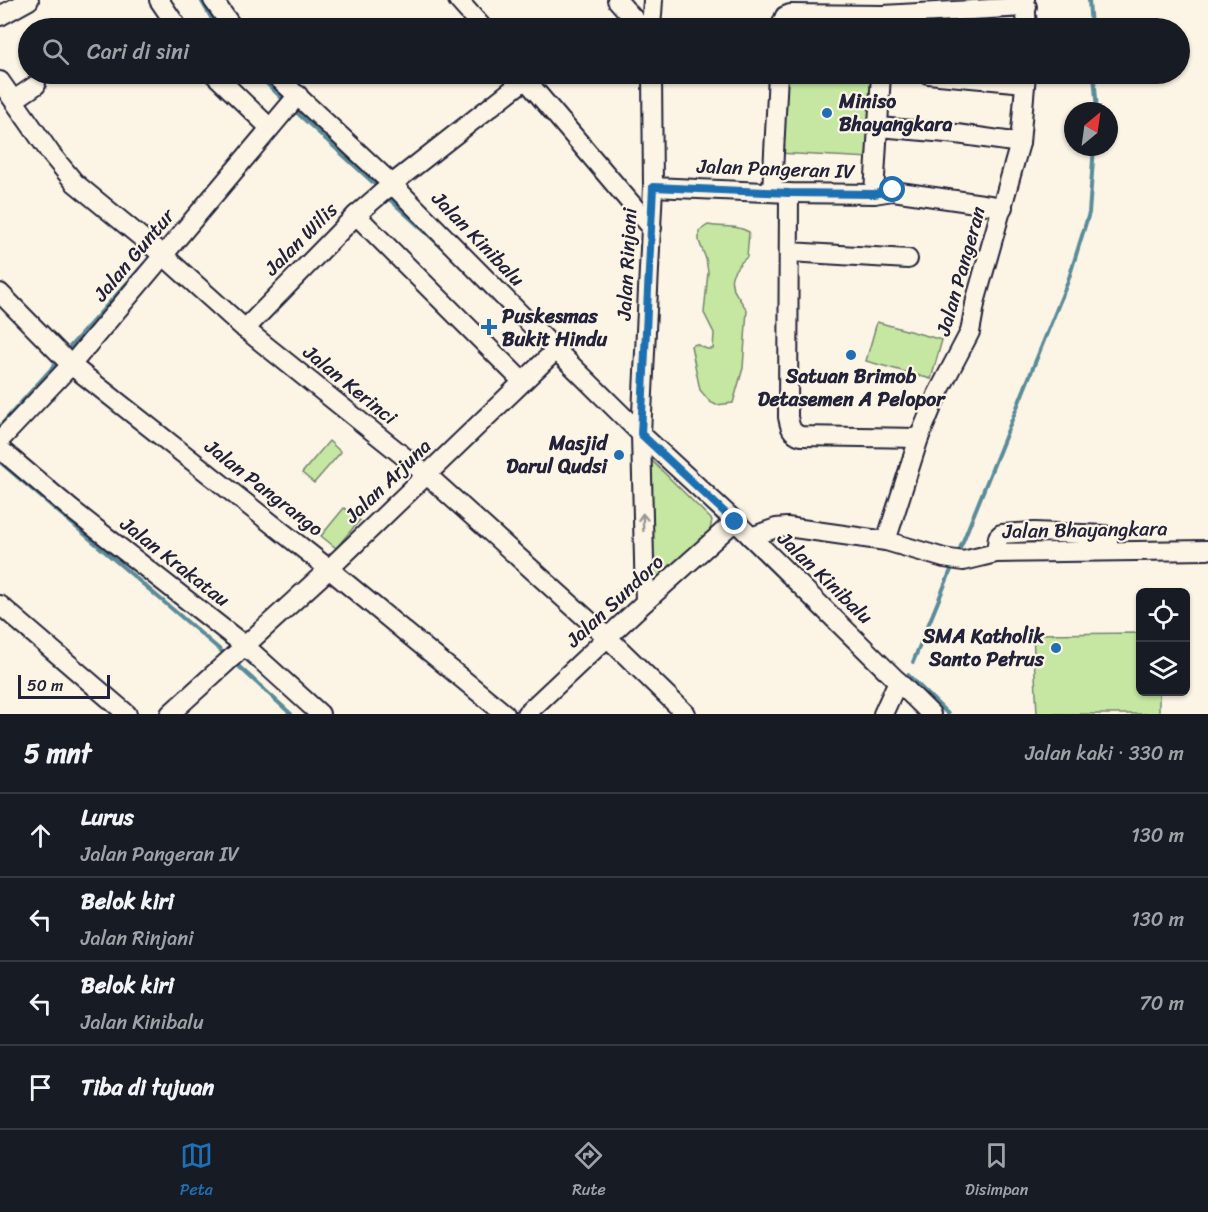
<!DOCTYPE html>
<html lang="id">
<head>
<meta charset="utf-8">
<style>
	:root { --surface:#171b24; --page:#20242c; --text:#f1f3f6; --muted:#9ea1a6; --line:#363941; --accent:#1f6fb2 }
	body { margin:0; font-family:Sriracha,sans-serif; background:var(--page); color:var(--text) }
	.controls { position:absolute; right:18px; bottom:18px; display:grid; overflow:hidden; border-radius:9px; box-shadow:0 2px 4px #0004 }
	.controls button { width:54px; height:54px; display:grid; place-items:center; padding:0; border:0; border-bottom:2px solid var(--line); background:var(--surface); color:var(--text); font:30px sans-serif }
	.compass { position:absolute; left:1064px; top:102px; width:54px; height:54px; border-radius:50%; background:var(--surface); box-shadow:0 2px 4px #0004; rotate:29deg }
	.scale { position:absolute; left:18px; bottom:15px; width:92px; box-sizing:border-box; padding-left:6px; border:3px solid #22223b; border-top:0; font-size:16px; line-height:21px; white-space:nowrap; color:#22223b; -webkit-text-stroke:4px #fcf5e5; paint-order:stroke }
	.stop { position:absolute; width:18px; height:18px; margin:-14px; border:4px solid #1f6fb2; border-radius:50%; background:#fff }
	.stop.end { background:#1f6fb2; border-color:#fff; box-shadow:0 2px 6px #0008 }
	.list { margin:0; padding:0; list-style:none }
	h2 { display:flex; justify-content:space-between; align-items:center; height:78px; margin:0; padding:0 24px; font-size:26px }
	h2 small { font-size:20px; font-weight:400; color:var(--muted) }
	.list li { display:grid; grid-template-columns:39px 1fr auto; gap:18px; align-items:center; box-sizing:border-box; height:84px; padding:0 24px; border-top:2px solid var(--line) }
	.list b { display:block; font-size:22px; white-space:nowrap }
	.list p { margin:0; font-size:20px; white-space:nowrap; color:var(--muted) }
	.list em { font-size:20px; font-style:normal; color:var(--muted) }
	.icon { flex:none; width:33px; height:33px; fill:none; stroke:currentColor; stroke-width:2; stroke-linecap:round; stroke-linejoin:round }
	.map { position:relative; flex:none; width:1208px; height:714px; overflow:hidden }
	.search { position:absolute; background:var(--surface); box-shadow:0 2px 4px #0004; left:18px; right:18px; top:18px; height:66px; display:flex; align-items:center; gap:15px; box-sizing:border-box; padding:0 21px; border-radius:33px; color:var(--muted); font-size:22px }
	.sheet { height:414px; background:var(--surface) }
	nav { display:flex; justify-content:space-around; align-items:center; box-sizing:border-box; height:84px; border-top:2px solid var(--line); background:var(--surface); font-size:16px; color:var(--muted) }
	nav a { display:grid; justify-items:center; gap:3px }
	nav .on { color:var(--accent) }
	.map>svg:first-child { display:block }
	.green { fill:#c5e7a1; stroke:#74846e; stroke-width:1.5 }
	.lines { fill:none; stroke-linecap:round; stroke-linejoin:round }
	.stream { stroke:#5a8b99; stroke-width:4 }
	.minor-casing { stroke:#22223b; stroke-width:22 }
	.minor { stroke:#fcf5e5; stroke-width:18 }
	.oneway { stroke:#9a9698 }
	.route { stroke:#1f6fb2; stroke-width:8 }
	.poi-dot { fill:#1f6fb2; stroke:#fcf5e5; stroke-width:2 }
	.labels { text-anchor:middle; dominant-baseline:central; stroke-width:4.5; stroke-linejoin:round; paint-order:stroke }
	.poi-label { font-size:20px; font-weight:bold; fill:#22223b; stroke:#fcf5e5; text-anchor:start }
	.street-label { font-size:20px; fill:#22223b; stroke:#fcf5e5 }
</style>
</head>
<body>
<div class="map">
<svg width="1208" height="714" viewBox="0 0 1208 714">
	<rect width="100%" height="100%" fill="#fcf5e5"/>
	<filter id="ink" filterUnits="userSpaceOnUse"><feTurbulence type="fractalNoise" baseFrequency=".0167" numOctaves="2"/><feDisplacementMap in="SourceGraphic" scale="12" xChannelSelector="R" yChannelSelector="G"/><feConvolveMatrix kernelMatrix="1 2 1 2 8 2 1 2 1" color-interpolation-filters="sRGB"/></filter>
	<g filter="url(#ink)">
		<!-- green -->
		<g class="green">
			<path d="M 785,19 L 877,24 L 877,28 L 784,28 Z"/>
			<path d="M 782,74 L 875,74 L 871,158 L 778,153 Z"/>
			<path d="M 708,225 C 725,228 735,224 749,232 L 747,257 C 722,279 731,286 747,310 L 743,368 L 733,403 L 716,405 L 710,402 L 700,390 L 691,346 L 696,344 L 707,349 L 713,349 L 714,333 L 704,313 L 708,272 L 706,259 L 699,241 L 699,231 Z"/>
			<path d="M 877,322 L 942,340 L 931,379 L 866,361 Z"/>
			<path d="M 329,441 L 341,452 L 314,483 L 302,473 Z"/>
			<path d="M 649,458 L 712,520 L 709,535 L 652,588 Z"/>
			<path d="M 344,508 L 360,520 L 336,548 L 321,536 Z"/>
			<path d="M 1140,633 L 1140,692 L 1159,692 L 1159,714 L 1037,714 L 1033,634 Z"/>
		</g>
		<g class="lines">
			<!-- stream -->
			<g class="stream">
				<path d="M 201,0 L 217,28"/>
				<path d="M 1089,0 L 1091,28"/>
				<path d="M 257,74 L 287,103"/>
				<path d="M 1094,74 L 1097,111"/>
				<path d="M 294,110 L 379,188"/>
				<path d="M 386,196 L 445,250"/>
				<path d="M 66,351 L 145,263"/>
				<path d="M 0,426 L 60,359"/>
				<path d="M 0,462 L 226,655"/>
				<path d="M 709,509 L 723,523"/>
				<path d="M 731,530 L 783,581"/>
				<path d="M 957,556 L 1068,281 L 1089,213 L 1094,147"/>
				<path d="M 234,662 L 291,714"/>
				<path d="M 913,662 L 953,565"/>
				<path d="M 908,675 L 948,714"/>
			</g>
			<!-- minor casing -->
			<g class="minor-casing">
				<g id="minor">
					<path d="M 159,0 L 178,28"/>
					<path d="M 213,0 L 233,28"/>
					<path d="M 458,0 L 483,28"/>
					<path d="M 617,0 L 642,28"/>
					<path d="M 1025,0 L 1027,28"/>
					<path d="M 0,16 L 29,0"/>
					<path d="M 651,28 L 653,0"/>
					<path d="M 780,28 L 785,16 L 790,14 L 883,15 L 1027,7"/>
					<path d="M 214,74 L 270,128"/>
					<path d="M 274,74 L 392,184 L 556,350 L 641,434 L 735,521 L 931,714"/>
					<path d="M 521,74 L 652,228"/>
					<path d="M 928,74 L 1025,83"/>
					<path d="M 0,81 L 51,154 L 75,183 L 164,256 L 245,329 L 427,475 L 608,638 L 686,714"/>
					<path d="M 14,100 L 36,85"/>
					<path d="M 879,127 L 957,134 L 1020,143"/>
					<path d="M 653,187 L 789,193 L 874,194 L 893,191 L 1003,207"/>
					<path d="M 772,192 L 778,74"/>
					<path d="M 789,193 L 788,417 C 790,427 791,433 801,436 L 919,438"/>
					<path d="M 874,194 L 881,74"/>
					<path d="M 356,215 L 522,381"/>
					<path d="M 789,252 L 908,259"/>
					<path d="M 0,293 L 71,365 L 329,569 L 505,714"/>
					<path d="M 245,329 L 356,215 L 392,184 L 526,79"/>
					<path d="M 0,440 L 71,365 L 298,95"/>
					<path d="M 0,449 L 71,509 L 244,645 L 320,714"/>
					<path d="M 751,537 L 776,528 L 787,527 L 886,541 L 944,558 L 963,561 L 996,553 L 1208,550"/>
					<path d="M 886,541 L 919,438 L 937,395 L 970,332 L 976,299 L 1020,143 L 1026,74"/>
					<path d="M 996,553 L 998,537 L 1001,534 L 1034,532 L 1105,535 L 1108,538 L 1108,551"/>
					<path d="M 645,602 L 641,434 L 653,187 L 652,74"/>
					<path d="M 0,605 L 127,714"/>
					<path d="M 170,714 L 329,569 L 556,350"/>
					<path d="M 526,714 L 645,602 L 735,521"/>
					<path d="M 883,714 L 898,681"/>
				</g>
			</g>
			<!-- minor -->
			<use href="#minor" class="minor"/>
		</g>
		<!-- one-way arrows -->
		<defs><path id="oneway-shaft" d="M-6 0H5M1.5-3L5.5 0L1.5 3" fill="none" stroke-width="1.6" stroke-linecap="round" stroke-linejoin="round" transform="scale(1.5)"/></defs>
		<use class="oneway" href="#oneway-shaft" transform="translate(643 522) rotate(-92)"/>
	</g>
	<g class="lines" filter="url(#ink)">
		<!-- route -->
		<path class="route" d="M 735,522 L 641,434 L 653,187 L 789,193 L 874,194 L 893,190"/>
	</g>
	<!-- markers -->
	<g class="poi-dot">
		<circle cx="827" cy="113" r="6"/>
		<path d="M486 318h6v6h6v6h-6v6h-6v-6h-6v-6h6z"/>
		<circle cx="851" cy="355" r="6"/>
		<circle cx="619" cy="455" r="6"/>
		<circle cx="1056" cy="648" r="6"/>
	</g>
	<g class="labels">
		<!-- poi labels -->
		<g class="poi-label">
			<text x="839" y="101">Miniso<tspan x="839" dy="23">Bhayangkara</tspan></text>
			<text x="502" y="316">Puskesmas<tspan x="502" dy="23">Bukit Hindu</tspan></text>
			<text x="851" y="376" text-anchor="middle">Satuan Brimob<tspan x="851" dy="23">Detasemen A Pelopor</tspan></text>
			<text x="607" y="443" text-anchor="end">Masjid<tspan x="607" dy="23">Darul Qudsi</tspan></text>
			<text x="1044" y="636" text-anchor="end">SMA Katholik<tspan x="1044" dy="23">Santo Petrus</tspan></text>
		</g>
		<!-- street labels -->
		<g class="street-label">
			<text transform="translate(776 169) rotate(2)">Jalan Pangeran IV</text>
			<text transform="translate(301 239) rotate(-45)">Jalan Wilis</text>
			<text transform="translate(478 239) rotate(46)">Jalan Kinibalu</text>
			<text transform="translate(134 255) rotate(-50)">Jalan Guntur</text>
			<text transform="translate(627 264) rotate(-87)">Jalan Rinjani</text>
			<text transform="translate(961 271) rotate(-74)">Jalan Pangeran</text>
			<text transform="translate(350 385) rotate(39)">Jalan Kerinci</text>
			<text transform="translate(388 481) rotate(-44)">Jalan Arjuna</text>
			<text transform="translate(264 488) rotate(38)">Jalan Pangrango</text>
			<text transform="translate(1085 530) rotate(-1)">Jalan Bhayangkara</text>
			<text transform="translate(175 562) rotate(38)">Jalan Krakatau</text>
			<text transform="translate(825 578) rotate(44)">Jalan Kinibalu</text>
			<text transform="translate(615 601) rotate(-43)">Jalan Sundoro</text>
		</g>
	</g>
</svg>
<div class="controls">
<button><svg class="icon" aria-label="locate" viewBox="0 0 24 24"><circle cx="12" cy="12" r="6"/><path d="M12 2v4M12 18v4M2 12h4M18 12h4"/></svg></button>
<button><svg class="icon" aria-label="layers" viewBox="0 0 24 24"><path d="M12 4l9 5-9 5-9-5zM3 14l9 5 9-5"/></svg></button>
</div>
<svg class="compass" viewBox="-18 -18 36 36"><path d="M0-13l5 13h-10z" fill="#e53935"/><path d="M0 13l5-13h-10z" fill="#9ea1a6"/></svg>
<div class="scale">50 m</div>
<div class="stop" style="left:893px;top:190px"></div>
<div class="stop end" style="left:735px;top:522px"></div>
<div class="search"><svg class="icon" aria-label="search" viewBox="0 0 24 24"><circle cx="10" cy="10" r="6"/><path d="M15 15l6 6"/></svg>Cari di sini</div>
</div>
<section class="sheet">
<h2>5 mnt<small>Jalan kaki · 330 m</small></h2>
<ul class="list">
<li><svg class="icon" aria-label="ahead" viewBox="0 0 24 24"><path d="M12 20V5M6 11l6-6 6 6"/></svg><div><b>Lurus</b><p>Jalan Pangeran IV</p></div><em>130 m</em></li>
<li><svg class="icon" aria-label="left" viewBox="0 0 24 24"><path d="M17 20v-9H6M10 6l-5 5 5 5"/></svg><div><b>Belok kiri</b><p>Jalan Rinjani</p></div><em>130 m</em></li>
<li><svg class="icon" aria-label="left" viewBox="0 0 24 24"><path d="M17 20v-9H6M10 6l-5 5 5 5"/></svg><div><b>Belok kiri</b><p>Jalan Kinibalu</p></div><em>70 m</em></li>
<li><svg class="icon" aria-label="arrive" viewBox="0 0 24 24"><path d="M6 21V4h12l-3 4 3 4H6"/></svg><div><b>Tiba di tujuan</b></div></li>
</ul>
</section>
<nav>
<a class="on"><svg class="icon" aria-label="map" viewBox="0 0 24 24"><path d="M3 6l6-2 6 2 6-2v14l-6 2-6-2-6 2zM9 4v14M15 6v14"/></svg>Peta</a>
<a><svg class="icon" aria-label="directions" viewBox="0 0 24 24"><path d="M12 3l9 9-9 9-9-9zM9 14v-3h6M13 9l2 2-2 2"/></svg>Rute</a>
<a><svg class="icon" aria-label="saved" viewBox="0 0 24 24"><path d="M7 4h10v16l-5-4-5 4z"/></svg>Disimpan</a>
</nav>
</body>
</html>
